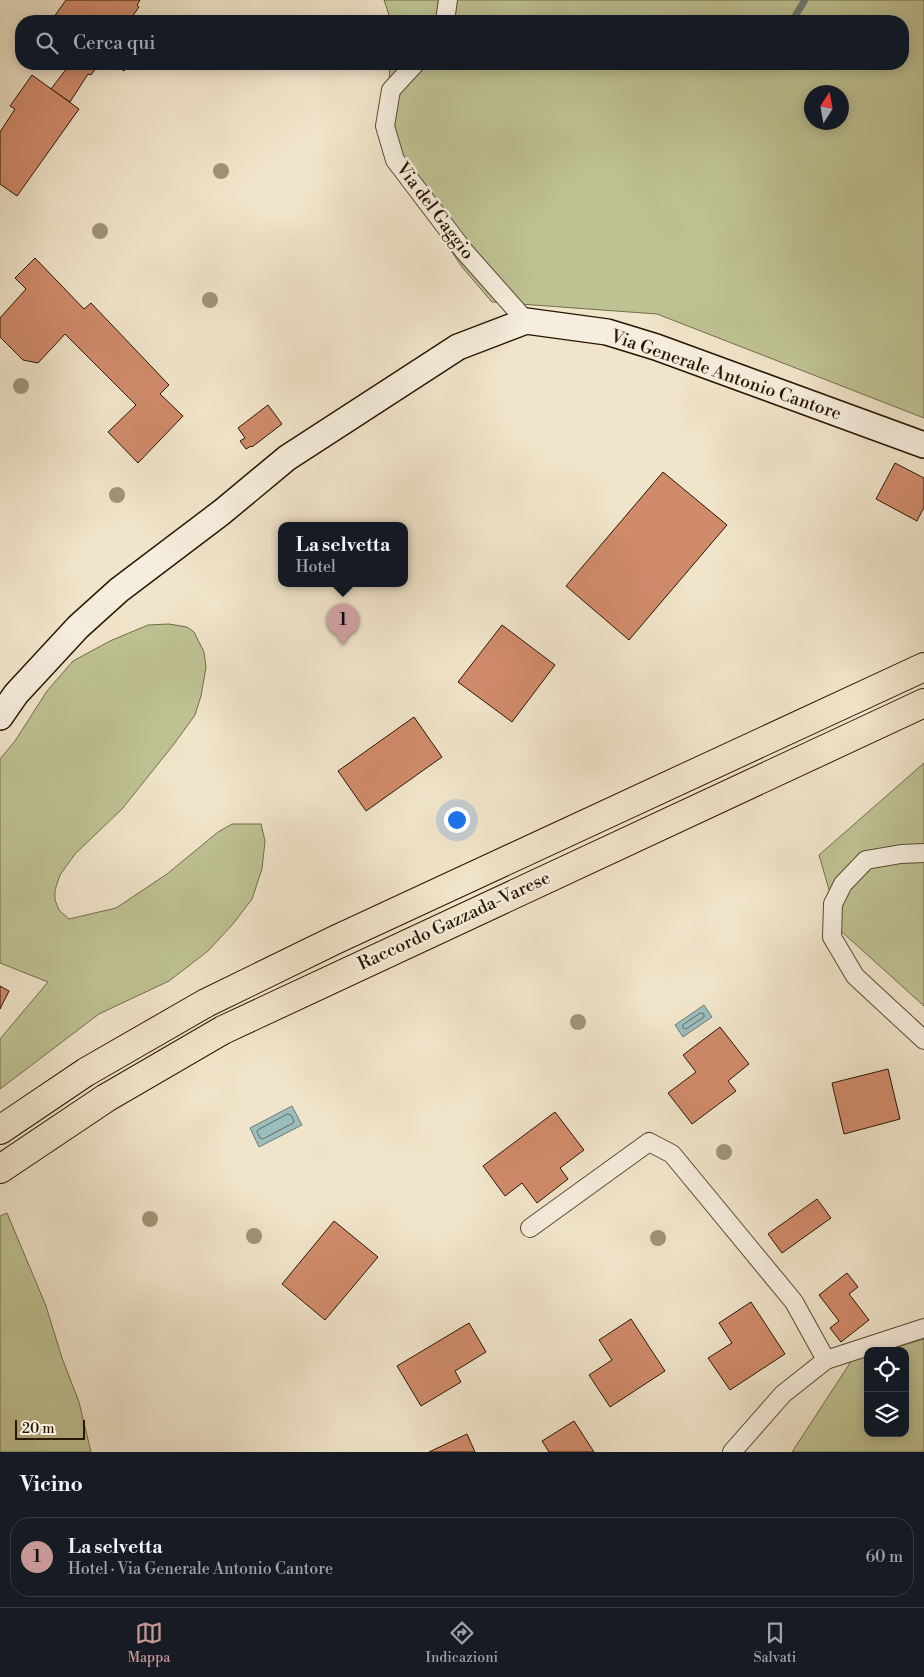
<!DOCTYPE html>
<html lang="it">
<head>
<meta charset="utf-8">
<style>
	:root { --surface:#171b24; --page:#242831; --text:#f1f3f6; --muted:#9ea1a6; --line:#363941; --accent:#c59692 }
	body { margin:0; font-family:"Libre Bodoni",serif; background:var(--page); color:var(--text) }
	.controls { position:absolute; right:15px; bottom:15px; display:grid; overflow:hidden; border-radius:10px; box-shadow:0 2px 12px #0003 }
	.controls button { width:45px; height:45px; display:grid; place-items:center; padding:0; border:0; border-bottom:1px solid var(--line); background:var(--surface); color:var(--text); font:25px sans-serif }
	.compass { position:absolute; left:804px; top:85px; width:45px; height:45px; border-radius:50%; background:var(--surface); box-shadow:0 2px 12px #0003; rotate:11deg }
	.scale { position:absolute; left:15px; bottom:12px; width:70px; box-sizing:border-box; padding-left:5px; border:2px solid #291701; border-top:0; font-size:14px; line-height:18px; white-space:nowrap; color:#291701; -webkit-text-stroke:4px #f5eddd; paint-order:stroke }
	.you { position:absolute; left:456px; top:819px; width:18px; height:18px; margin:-12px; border:4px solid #fff; border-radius:50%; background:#1a73e8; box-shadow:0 0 0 8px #1a73e833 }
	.badge { display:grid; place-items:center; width:32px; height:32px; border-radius:50%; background:var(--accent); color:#111; font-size:16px; font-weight:700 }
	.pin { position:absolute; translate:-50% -41px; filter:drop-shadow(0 1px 2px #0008) }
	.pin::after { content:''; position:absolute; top:26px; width:18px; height:15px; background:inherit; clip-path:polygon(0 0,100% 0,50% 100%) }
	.popup { position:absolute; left:278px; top:522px; width:130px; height:65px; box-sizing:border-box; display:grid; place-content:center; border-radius:10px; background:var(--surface); filter:drop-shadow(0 1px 4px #0005); font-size:16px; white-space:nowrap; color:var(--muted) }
	.popup b { font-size:19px; color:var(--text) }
	.popup::after { content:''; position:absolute; left:50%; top:100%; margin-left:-10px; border:10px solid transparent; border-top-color:var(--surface) }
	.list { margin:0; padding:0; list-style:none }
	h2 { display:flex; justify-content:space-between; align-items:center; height:65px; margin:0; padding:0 20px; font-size:21px }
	h2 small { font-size:16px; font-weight:400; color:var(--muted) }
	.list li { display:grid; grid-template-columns:32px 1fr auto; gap:15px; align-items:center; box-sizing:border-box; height:80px; margin:0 10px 10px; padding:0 10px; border:1px solid var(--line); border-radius:20px }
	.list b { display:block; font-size:19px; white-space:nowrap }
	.list p { margin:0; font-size:16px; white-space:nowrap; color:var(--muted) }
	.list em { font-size:16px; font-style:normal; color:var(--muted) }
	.icon { flex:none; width:28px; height:28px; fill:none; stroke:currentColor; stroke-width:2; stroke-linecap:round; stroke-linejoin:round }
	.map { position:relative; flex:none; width:924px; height:1452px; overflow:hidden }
	.search { position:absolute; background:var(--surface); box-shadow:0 2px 12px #0003; left:15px; right:15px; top:15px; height:55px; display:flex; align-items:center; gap:12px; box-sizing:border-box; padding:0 18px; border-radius:20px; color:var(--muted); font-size:19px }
	.sheet { height:155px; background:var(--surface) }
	nav { display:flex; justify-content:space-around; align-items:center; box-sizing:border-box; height:70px; border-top:1px solid var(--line); background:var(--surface); font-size:14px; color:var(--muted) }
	nav a { display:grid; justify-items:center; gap:2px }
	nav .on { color:var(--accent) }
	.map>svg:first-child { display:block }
	.green { fill:#bec293; stroke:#746c4a; fill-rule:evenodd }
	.water { fill:#9cbdbd; stroke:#6e7b72 }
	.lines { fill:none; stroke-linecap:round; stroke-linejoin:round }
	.shore { stroke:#626a5f; stroke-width:1 }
	.stream { stroke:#6e7b72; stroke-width:7 }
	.building { fill:#d08b6b; stroke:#291701 }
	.street-casing { stroke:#5b4a33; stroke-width:20 }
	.secondary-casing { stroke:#291701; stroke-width:28 }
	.highway-casing { stroke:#291701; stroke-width:30 }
	.street { stroke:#f5eddd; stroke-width:18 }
	.secondary { stroke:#f5eddd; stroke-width:25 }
	.highway { stroke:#f0e4ca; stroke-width:28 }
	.tree { fill:#9f9478 }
	.labels { text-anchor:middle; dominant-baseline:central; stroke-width:5; stroke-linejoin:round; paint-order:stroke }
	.street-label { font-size:18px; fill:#291701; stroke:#f5eddd }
</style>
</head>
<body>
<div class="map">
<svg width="924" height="1452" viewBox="0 0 924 1452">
	<rect width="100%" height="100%" fill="#f0e4ca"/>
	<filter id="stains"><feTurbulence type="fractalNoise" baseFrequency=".004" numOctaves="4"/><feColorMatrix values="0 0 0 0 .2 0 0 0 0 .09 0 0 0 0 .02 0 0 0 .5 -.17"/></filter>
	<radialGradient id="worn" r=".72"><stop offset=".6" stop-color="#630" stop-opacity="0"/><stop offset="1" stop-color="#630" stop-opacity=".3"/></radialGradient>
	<!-- green -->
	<g class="green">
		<path d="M 384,0 L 924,0 L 924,418 L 657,314 L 492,302 L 462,267 L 385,153 L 390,64 L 903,64 L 903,21 L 391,21 ZM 812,92 L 842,92 L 842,122 L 812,122 Z"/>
		<path d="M 169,624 L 187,627 L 194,632 L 204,652 L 206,667 L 201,696 L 195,715 L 174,744 L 122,809 L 75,854 L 60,875 L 55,890 L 55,900 L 59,910 L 69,919 L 116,908 L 167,874 L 218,832 L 232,824 L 261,824 L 265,841 L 262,869 L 252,899 L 233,924 L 208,951 L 169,981 L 99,1014 L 0,1089 L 0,1039 L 48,982 L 0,963 L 0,759 L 15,741 L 47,691 L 73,661 L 110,641 L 148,625 Z"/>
		<path d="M 924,763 L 924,1006 L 841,931 L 819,855 Z"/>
		<path d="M 7,1213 L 46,1306 L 62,1358 L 79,1402 L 91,1452 L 0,1452 L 0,1216 Z"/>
		<path d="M 924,1339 L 924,1452 L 792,1452 L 852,1360 L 868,1356 L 868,1433 L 905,1433 L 905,1351 L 884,1351 Z"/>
	</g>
	<!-- water -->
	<g class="water">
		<path d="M 704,1005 L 712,1017 L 683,1037 L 675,1025 Z"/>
		<path d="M 292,1106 L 302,1125 L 259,1147 L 250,1128 Z"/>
	</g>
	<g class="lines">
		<!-- shore -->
		<g class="shore">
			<path d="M 701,1013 L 704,1014 L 704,1017 L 686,1029 L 683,1028 L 683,1025 Z"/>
			<path d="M 288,1114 L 291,1115 L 294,1121 L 293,1123 L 263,1139 L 260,1138 L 257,1132 L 258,1130 Z"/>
		</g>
		<!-- stream -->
		<path class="stream" d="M 792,21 L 805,0"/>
	</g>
	<!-- building -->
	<g class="building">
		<path d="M 66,0 L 140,0 L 137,5 L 139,7 L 129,21 L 51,21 Z"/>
		<path d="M 70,64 L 99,64 L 91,75 L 88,74 L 70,102 L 51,89 Z"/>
		<path d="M 114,64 L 129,64 L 124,71 Z"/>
		<path d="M 32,75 L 79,109 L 17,196 L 0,184 L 0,132 L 15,109 L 10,106 Z"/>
		<path d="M 35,258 L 84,309 L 91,303 L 169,385 L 160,394 L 183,416 L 138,463 L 108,432 L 136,405 L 65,334 L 38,363 L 23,360 L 0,337 L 0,318 L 26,289 L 15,278 Z"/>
		<path d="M 268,405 L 282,424 L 252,447 L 251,446 L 246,449 L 240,441 L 245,438 L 238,428 Z"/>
		<path d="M 895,463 L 924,478 L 924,507 L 917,521 L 876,499 Z"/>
		<path d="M 663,472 L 727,525 L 629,640 L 566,586 Z"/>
		<path d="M 502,625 L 555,665 L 512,722 L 458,682 Z"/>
		<path d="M 414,717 L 442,757 L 366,811 L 338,771 Z"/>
		<path d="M 0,986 L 9,991 L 0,1009 Z"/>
		<path d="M 720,1027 L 749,1064 L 728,1081 L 736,1091 L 692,1124 L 668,1093 L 696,1072 L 683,1055 Z"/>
		<path d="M 888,1069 L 900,1119 L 844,1134 L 832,1083 Z"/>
		<path d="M 555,1112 L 584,1150 L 560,1168 L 568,1179 L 537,1203 L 522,1183 L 505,1196 L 483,1166 Z"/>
		<path d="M 817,1199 L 831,1218 L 782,1253 L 768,1234 Z"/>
		<path d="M 334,1221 L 378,1257 L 325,1320 L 282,1284 Z"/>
		<path d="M 847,1273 L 858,1287 L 849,1294 L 869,1320 L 841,1342 L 830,1328 L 839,1321 L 819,1295 Z"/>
		<path d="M 751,1302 L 785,1354 L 730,1390 L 708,1358 L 732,1343 L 719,1323 Z"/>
		<path d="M 631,1319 L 665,1371 L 610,1407 L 589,1375 L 612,1360 L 599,1340 Z"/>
		<path d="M 469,1323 L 486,1352 L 455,1371 L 461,1382 L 421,1406 L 397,1366 Z"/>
		<path d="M 574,1421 L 594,1452 L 549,1452 L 542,1441 Z"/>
		<path d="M 467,1434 L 475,1452 L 429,1452 Z"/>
	</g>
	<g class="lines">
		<!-- street casing -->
		<g class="street-casing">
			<g id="street">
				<path d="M 445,21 L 448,0"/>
				<path d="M 415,64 L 391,90 L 385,126 L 395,160 L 464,251 L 526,321"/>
				<path d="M 924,853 L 901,854 L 866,860 L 843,884 L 833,904 L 832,937 L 855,976 L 924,1040"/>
				<path d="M 530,1228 L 649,1142 L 672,1154 L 794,1302 L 826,1360"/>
				<path d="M 732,1452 L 783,1394 L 826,1360 L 924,1328"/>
			</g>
		</g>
		<!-- secondary casing -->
		<g class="secondary-casing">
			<path id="secondary" d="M 0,717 L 16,694 L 78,627 L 119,590 L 222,512 L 287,458 L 458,347 L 526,321 L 607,332 L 656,347 L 924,445"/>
		</g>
		<!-- highway casing -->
		<g class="highway-casing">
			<g id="highway">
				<path d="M 0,1130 L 86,1072 L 206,1003 L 335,940 L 924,667"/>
				<path d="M 0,1169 L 106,1098 L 223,1030 L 924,703"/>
			</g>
		</g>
		<!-- street -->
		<use href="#street" class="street"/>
		<!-- secondary -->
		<use href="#secondary" class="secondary"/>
		<!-- highway -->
		<use href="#highway" class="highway"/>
	</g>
	<!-- trees -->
	<g class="tree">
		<circle cx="221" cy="171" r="8"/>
		<circle cx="100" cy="231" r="8"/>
		<circle cx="210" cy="300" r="8"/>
		<circle cx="21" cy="386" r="8"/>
		<circle cx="117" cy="495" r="8"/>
		<circle cx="578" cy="1022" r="8"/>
		<circle cx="724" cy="1152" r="8"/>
		<circle cx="150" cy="1219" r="8"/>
		<circle cx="254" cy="1236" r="8"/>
		<circle cx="658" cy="1238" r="8"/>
	</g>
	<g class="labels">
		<!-- street labels -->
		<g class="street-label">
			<text transform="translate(435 211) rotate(53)">Via del Gaggio</text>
			<text transform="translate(726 375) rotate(19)">Via Generale Antonio Cantore</text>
			<text transform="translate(454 921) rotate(-25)">Raccordo Gazzada-Varese</text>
		</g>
	</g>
	<rect width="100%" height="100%" filter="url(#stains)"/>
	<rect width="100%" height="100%" fill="url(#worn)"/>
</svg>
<div class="controls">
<button><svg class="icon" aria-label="locate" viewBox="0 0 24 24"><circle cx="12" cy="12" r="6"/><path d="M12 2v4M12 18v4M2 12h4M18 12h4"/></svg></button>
<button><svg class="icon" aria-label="layers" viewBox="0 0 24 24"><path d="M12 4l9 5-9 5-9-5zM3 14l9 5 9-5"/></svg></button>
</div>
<svg class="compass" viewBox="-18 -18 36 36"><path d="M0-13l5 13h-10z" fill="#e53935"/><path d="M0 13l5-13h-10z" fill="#9ea1a6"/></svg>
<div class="scale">20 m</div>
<div class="you"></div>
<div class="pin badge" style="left:343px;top:645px">1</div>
<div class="popup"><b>La selvetta</b>Hotel</div>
<div class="search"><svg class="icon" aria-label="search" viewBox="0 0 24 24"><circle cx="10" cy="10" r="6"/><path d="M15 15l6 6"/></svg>Cerca qui</div>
</div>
<section class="sheet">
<h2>Vicino<small></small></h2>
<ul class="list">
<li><span class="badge">1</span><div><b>La selvetta</b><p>Hotel · Via Generale Antonio Cantore</p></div><em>60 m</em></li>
</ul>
</section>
<nav>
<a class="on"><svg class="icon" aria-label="map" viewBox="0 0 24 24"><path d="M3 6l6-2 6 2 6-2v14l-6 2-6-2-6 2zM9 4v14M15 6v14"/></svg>Mappa</a>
<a><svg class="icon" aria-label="directions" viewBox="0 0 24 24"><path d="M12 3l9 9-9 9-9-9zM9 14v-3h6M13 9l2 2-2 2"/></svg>Indicazioni</a>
<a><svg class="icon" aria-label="saved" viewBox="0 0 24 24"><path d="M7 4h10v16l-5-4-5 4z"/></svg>Salvati</a>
</nav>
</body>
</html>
